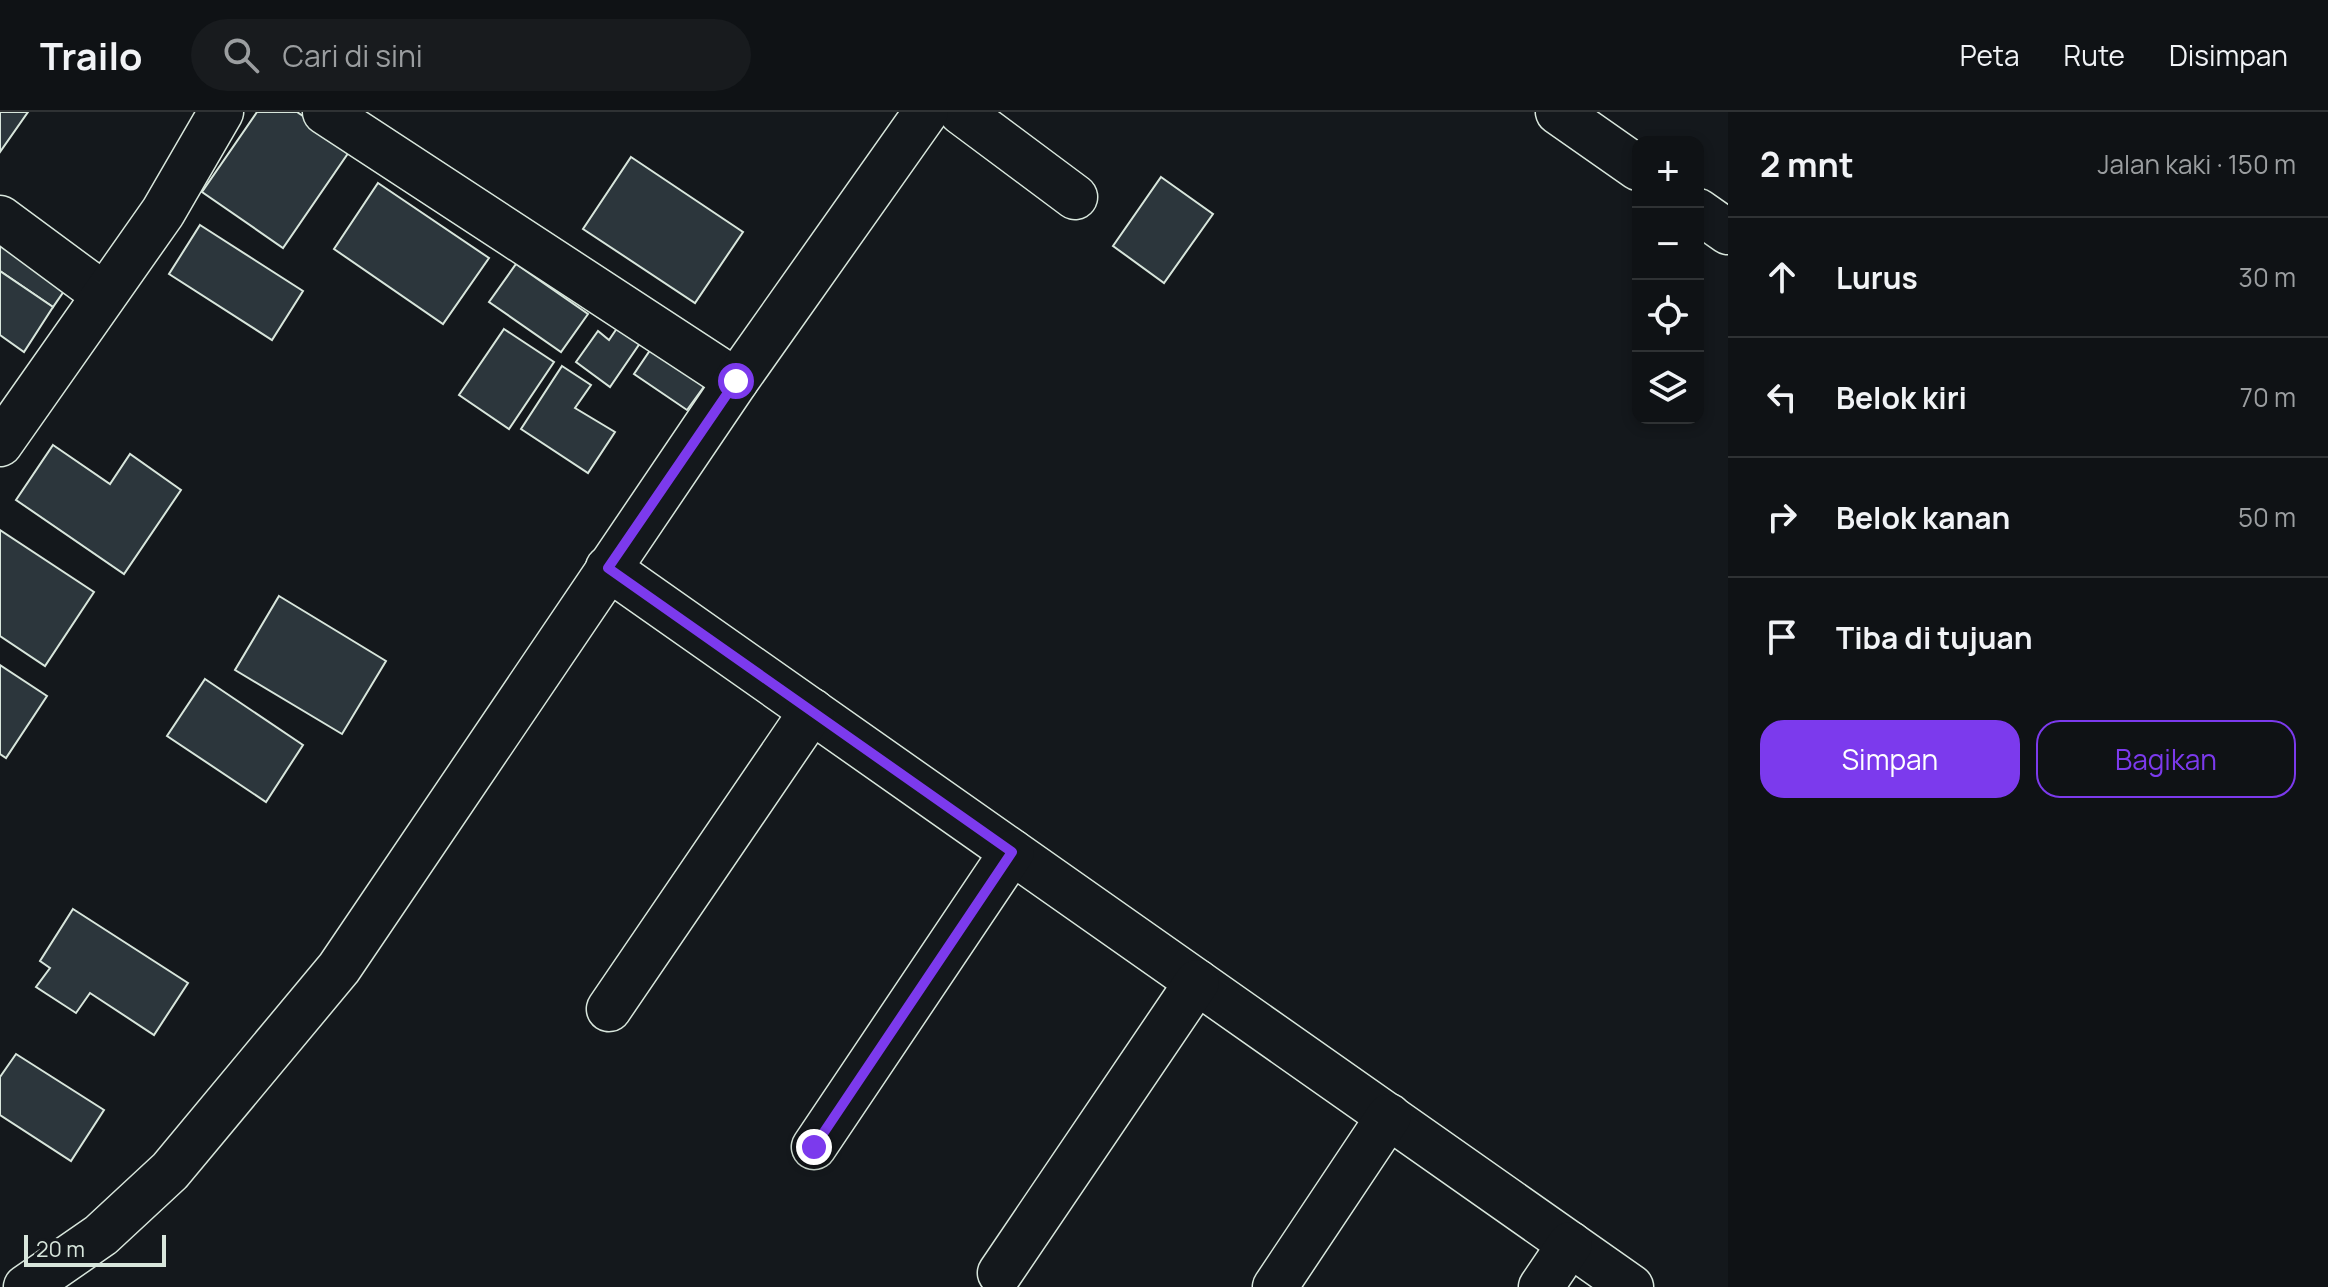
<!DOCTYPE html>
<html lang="id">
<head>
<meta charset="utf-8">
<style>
	:root { --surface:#0f1215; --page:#181b1e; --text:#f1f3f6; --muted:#9b9ea0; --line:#2f3234; --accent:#7c3aed }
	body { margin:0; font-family:Manrope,sans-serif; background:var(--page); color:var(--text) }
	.controls { position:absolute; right:24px; top:24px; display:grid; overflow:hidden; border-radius:16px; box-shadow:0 4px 12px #0003 }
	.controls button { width:72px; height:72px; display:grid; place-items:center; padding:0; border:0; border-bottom:2px solid var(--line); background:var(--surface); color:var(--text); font:40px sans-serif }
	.scale { position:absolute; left:24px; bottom:20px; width:142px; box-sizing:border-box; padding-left:8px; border:4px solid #d8e6dc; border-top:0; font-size:22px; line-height:28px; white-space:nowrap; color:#d8e6dc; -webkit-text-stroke:6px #14181c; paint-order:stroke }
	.stop { position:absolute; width:24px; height:24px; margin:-18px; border:6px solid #7c3aed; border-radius:50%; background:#fff }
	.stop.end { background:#7c3aed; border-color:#fff; box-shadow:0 2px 8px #0008 }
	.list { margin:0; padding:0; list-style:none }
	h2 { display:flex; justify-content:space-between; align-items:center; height:104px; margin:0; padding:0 32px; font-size:34px }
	h2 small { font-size:26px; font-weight:400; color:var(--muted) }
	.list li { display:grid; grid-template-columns:52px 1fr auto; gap:24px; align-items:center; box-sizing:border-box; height:120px; padding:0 32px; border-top:2px solid var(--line) }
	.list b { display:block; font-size:30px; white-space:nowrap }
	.list em { font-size:26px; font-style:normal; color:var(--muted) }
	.actions { display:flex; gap:16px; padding:24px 32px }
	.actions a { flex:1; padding:18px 0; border:2px solid var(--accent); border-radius:24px; text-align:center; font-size:28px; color:var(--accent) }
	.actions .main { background:var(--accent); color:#fff }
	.icon { flex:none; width:44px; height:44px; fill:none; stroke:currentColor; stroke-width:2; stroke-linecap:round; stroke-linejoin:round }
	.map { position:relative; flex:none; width:1728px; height:1175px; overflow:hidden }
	header { display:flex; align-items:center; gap:48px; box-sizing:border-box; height:112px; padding:0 40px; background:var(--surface); border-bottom:2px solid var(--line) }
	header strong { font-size:38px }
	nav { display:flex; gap:44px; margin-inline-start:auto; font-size:28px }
	.search { width:560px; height:72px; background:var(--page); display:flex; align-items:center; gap:20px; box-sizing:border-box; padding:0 28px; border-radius:44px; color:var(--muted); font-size:30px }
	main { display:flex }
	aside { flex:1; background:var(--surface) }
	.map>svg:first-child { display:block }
	.building { fill:#2c363c; stroke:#d8e6dc; stroke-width:2 }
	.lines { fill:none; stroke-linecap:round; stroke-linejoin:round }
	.minor-casing { stroke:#d8e6dc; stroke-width:47 }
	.minor { stroke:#14181c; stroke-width:44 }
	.route { stroke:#7c3aed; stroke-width:10 }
</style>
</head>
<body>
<header>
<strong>Trailo</strong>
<div class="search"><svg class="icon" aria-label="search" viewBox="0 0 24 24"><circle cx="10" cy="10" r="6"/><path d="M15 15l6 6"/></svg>Cari di sini</div>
<nav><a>Peta</a><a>Rute</a><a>Disimpan</a></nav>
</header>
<main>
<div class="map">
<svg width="1728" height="1175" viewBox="0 0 1728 1175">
	<rect width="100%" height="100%" fill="#14181c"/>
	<!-- building -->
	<g class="building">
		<path d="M 0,0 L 28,0 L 0,40 Z"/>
		<path d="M 257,0 L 297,0 L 351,37 L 283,136 L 202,80 Z"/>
		<path d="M 631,45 L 743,120 L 695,191 L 583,117 Z"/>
		<path d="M 1161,65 L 1213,102 L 1164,171 L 1113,134 Z"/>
		<path d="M 378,71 L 489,146 L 443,212 L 334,137 Z"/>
		<path d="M 200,113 L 303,179 L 272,228 L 169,162 Z"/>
		<path d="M 0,122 L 71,169 L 53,195 L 0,159 Z"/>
		<path d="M 516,152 L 588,202 L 561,240 L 489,190 Z"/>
		<path d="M 0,159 L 53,195 L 24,240 L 0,223 Z"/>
		<path d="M 626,203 L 649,218 L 610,275 L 576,250 L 598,219 L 609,228 Z"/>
		<path d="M 504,217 L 554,250 L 509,317 L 459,283 Z"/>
		<path d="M 657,228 L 711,265 L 687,298 L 634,262 Z"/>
		<path d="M 562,254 L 591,273 L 575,296 L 615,320 L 588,361 L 521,317 Z"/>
		<path d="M 53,333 L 110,372 L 130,342 L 181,378 L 124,462 L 16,388 Z"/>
		<path d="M 0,418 L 94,480 L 45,554 L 0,524 Z"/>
		<path d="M 279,484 L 386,549 L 342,622 L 235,558 Z"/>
		<path d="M 0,553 L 47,584 L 6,646 L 0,642 Z"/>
		<path d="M 205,567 L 303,633 L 266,690 L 167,624 Z"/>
		<path d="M 73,797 L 188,871 L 154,923 L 90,881 L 76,901 L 36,875 L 50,856 L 40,849 Z"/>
		<path d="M 16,942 L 104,998 L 71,1049 L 0,1003 L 0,965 Z"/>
	</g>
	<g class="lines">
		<!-- minor casing -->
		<g class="minor-casing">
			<g id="minor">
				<path d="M 325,0 L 736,269"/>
				<path d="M 961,0 L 1075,85"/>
				<path d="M 1558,0 L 1638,56"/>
				<path d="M 1698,99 L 1728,120"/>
				<path d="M 0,106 L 103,182"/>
				<path d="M 0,332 L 163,100 L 221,0"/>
				<path d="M 608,456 L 1631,1175"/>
				<path d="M 609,897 L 812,599"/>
				<path d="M 814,1035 L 1012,740"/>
				<path d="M 1000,1161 L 1197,870"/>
				<path d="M 26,1175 L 101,1123 L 170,1059 L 339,856 L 736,269 L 926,0"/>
				<path d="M 1275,1175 L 1389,1004"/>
				<path d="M 1541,1175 L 1570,1132"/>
			</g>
		</g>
		<!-- minor -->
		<use href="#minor" class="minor"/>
	</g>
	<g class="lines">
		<!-- route -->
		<path class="route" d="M 736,269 L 608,456 L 1012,740 L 814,1035"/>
	</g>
</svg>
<div class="controls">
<button>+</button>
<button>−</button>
<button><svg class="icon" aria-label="locate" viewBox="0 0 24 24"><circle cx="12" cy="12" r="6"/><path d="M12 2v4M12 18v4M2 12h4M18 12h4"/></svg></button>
<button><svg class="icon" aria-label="layers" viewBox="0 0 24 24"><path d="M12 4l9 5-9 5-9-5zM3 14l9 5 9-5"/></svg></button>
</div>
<div class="scale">20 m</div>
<div class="stop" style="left:736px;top:269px"></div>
<div class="stop end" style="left:814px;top:1035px"></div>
</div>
<aside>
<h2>2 mnt<small>Jalan kaki · 150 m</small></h2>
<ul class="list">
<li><svg class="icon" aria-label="ahead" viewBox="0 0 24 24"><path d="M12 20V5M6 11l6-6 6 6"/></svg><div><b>Lurus</b></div><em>30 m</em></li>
<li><svg class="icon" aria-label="left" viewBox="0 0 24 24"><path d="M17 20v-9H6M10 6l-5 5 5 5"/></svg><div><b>Belok kiri</b></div><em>70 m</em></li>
<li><svg class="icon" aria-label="right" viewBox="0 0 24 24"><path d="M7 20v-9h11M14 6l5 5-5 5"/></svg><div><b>Belok kanan</b></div><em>50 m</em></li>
<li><svg class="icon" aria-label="arrive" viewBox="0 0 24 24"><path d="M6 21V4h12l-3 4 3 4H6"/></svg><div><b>Tiba di tujuan</b></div></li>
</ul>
<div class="actions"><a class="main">Simpan</a><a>Bagikan</a></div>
</aside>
</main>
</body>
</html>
